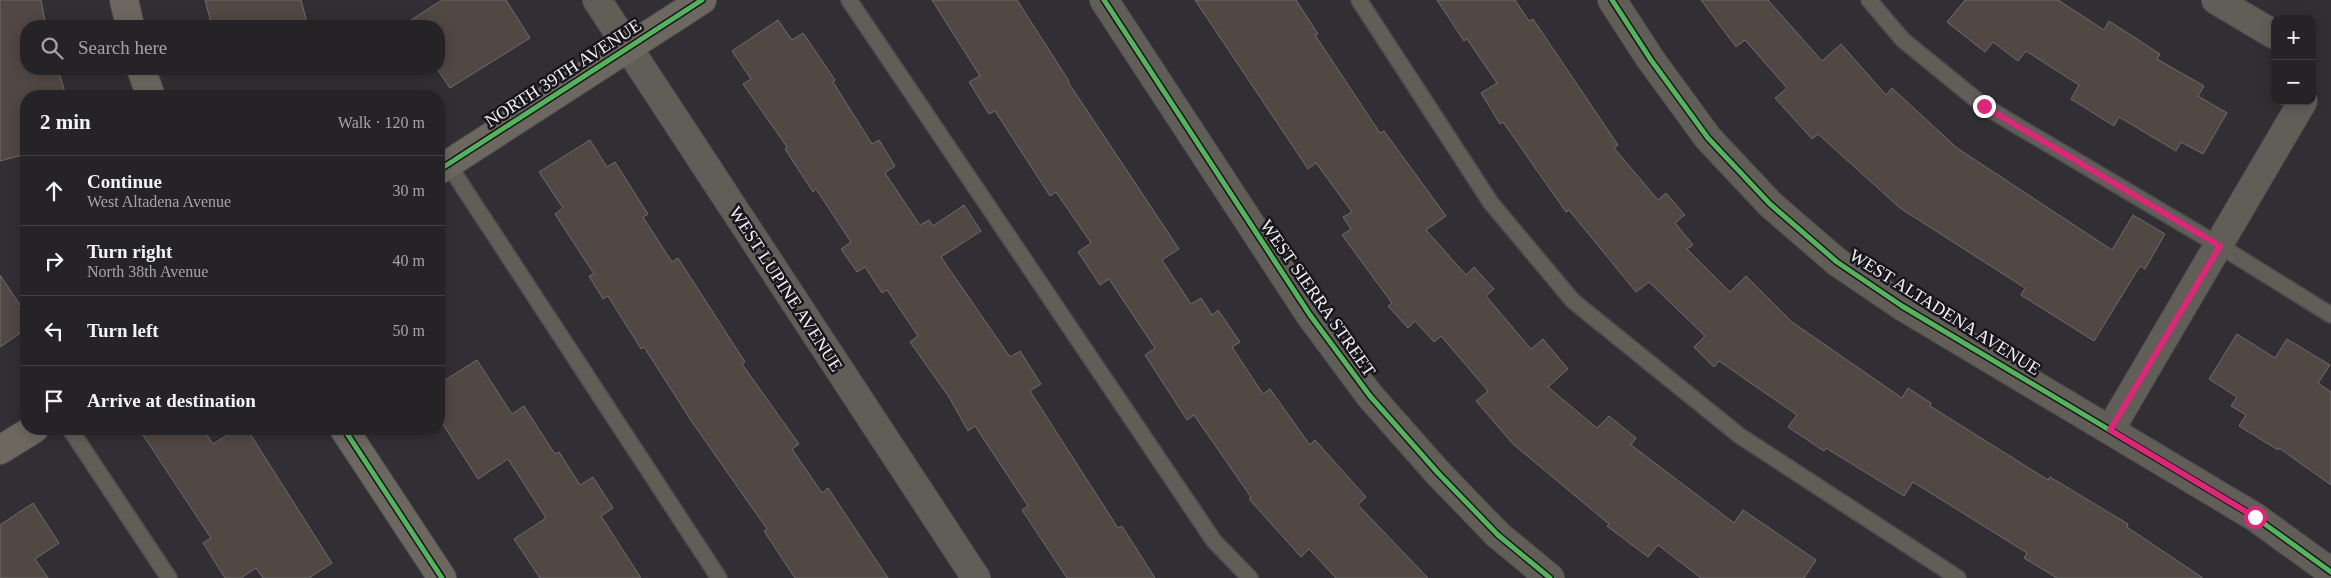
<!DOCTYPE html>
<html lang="en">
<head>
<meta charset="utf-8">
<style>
	:root { --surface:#262327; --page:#2e2b2f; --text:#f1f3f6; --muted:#a4a4a7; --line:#424044 }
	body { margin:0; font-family:Georgia,serif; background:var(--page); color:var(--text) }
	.controls { position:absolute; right:15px; top:15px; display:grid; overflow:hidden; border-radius:10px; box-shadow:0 2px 12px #0003 }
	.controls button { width:45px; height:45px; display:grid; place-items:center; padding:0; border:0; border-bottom:1px solid var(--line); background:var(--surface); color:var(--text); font:25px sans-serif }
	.stop { position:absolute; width:15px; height:15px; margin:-11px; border:4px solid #db2777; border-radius:50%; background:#fff }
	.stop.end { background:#db2777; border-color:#fff; box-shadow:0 1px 5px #0008 }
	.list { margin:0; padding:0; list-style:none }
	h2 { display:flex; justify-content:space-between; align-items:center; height:65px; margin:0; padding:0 20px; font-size:21px }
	h2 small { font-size:16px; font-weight:400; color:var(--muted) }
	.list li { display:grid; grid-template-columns:32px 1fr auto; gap:15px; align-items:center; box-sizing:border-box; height:70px; padding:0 20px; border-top:1px solid var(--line) }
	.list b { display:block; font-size:19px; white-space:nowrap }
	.list p { margin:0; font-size:16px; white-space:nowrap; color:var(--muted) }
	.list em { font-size:16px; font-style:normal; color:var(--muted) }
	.icon { flex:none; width:28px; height:28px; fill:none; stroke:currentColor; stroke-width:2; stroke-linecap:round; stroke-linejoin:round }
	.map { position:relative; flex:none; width:2331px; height:578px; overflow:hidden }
	.search { position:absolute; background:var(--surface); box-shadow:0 2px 12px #0003; left:20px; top:20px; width:425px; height:55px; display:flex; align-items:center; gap:12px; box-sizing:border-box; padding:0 18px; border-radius:20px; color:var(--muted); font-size:19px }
	.panel { position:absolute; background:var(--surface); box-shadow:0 2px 12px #0003; left:20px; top:90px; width:425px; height:345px; border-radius:20px }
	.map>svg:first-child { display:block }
	.building { fill:#514743; stroke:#706c6d }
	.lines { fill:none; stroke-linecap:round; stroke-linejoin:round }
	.lane-casing { stroke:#4d4b4e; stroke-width:18 }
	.street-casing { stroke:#4d4b4e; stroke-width:30 }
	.secondary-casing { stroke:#4d4b4e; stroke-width:30 }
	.lane { stroke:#615e58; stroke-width:15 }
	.street { stroke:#615e58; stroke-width:28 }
	.secondary { stroke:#6c6860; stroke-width:28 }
	.cycleway-casing { stroke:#18161a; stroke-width:8 }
	.cycleway { stroke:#56b35d; stroke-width:5 }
	.route { stroke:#db2777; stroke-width:6 }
	.labels { text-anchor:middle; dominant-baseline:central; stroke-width:5; stroke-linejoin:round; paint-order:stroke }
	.street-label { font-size:18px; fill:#f3eff6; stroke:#18161a }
</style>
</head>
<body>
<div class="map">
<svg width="2331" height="578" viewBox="0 0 2331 578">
	<rect width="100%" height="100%" fill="#322f34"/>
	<!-- building -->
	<g class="building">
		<path d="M 0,0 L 41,0 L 46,26 L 26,26 L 26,69 L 58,69 L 66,96 L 26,96 L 26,154 L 0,161 Z"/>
		<path d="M 205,0 L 301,0 L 308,26 L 212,26 Z"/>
		<path d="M 442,0 L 506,0 L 530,38 L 450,88 L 437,69 L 439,26 L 411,26 L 408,22 Z"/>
		<path d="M 932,0 L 1017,0 L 1069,81 L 1068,82 L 1179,249 L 1162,260 L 1191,304 L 1201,298 L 1212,315 L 1218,310 L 1240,342 L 1232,347 L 1263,394 L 1270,389 L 1310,445 L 1315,440 L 1366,497 L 1358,505 L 1428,578 L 1336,578 L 1309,549 L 1301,557 L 1249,499 L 1251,497 L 1194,415 L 1187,420 L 1145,355 L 1155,348 L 1109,279 L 1100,285 L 1078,252 L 1091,243 L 1056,192 L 1050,196 L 995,111 L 989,114 L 969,82 L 980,76 Z"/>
		<path d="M 1195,0 L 1296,0 L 1318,34 L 1315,35 L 1380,133 L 1384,131 L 1446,216 L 1426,230 L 1466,275 L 1474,267 L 1494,289 L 1486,296 L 1531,349 L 1543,339 L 1568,369 L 1548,387 L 1597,428 L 1609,416 L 1636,438 L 1631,445 L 1734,523 L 1743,510 L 1816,560 L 1804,578 L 1701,578 L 1658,545 L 1648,557 L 1607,526 L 1609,524 L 1513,444 L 1476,401 L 1488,391 L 1441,336 L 1434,342 L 1415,321 L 1408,328 L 1388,306 L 1392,303 L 1342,235 L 1351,229 L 1343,217 L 1352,212 L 1316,163 L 1308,169 Z"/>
		<path d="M 1437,0 L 1515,0 L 1529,21 L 1533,19 L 1618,145 L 1614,148 L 1658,200 L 1666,193 L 1685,215 L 1675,223 L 1693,245 L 1687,249 L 1730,292 L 1746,276 L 1792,322 L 1902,398 L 1908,388 L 1931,403 L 1930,406 L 2048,480 L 2050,477 L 2128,524 L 2127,527 L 2203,578 L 2057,578 L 2024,558 L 2027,553 L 1913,482 L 1904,496 L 1826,448 L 1824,451 L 1788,427 L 1797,415 L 1719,361 L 1714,367 L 1694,347 L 1705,336 L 1649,282 L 1636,292 L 1569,210 L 1566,212 L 1503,122 L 1500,124 L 1481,93 L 1497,83 L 1467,39 L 1464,41 Z"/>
		<path d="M 1701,0 L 1768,0 L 1822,61 L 1841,44 L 1886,95 L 1892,88 L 1957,148 L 2112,250 L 2133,215 L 2165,234 L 2145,269 L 2140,266 L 2094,341 L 2021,295 L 2025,288 L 1900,208 L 1818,134 L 1812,139 L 1775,98 L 1787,88 L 1745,40 L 1736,47 Z"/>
		<path d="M 1965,0 L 2058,0 L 2104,30 L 2109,21 L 2160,54 L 2157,59 L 2204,86 L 2198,96 L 2227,113 L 2203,154 L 2181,142 L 2176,151 L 2119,117 L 2114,126 L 2071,99 L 2079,85 L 2026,51 L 2018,61 L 1993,42 L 1985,52 L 1947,22 Z"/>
		<path d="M 778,20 L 792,40 L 803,33 L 835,80 L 833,82 L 872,144 L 879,140 L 895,166 L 885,173 L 920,225 L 929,220 L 933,226 L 964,205 L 981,231 L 941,257 L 1010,357 L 1020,351 L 1041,384 L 1030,391 L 1118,528 L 1122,526 L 1155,578 L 1067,578 L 1022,510 L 1028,506 L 975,426 L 968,431 L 949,397 L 910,342 L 918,336 L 887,290 L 882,293 L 865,267 L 857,272 L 841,249 L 851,242 L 816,189 L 813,192 L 785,149 L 787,147 L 743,84 L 751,79 L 732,51 Z"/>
		<path d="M 590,140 L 607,167 L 615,162 L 648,214 L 643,217 L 672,262 L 678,258 L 745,362 L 742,364 L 799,444 L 792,449 L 822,493 L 828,488 L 888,578 L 795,578 L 764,531 L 767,529 L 692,422 L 644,347 L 641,349 L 608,296 L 603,299 L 589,276 L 594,274 L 555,214 L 563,208 L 539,172 Z"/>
		<path d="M 0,275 L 26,314 L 26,329 L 0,347 Z"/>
		<path d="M 2237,334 L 2275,358 L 2287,339 L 2330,365 L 2318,383 L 2331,392 L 2331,485 L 2279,448 L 2278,450 L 2239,426 L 2246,415 L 2231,406 L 2237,397 L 2209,379 Z"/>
		<path d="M 477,360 L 512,414 L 524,406 L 555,454 L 559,452 L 580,485 L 593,477 L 613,508 L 601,516 L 641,578 L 540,578 L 514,539 L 546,518 L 508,459 L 478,479 L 439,418 L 439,384 Z"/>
		<path d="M 139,429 L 203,429 L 213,444 L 237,429 L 247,429 L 332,563 L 309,578 L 263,578 L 256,568 L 241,578 L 225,578 L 203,543 L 211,538 Z"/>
		<path d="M 33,503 L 59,543 L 35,559 L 48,578 L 0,578 L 0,525 Z"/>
	</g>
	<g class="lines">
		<!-- lane casing -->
		<g class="lane-casing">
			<g id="lane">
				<path d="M 849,0 L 1214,541 L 1250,578"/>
				<path d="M 1359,0 L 1491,203 L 1573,301 L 1740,436 L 1958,578"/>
				<path d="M 1869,0 L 1903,40 L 1984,106 L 2220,246 L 2331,315"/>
				<path d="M 448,164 L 719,578"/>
				<path d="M 70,429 L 169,578"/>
			</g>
		</g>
		<!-- street casing -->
		<g class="street-casing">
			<g id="street">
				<path d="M 597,0 L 976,578"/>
				<path d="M 1104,0 L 1310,315 L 1370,396 L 1438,473 L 1498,535 L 1550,578"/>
				<path d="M 1612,0 L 1651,60 L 1708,138 L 1770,204 L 1837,262 L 1902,306 L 2255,517 L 2331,572"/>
				<path d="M 2216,0 L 2275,35"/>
				<path d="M 2110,430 L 2303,101"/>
			</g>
		</g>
		<!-- secondary casing -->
		<g class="secondary-casing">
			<g id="secondary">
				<path d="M 124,0 L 130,26"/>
				<path d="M 141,69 L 151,96"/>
				<path d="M 439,170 L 702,0"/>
				<path d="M 344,429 L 442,578"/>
				<path d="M 0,450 L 34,429"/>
			</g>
		</g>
		<!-- lane -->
		<use href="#lane" class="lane"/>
		<!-- street -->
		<use href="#street" class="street"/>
		<!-- secondary -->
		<use href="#secondary" class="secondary"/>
		<!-- cycleway casing -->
		<g class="cycleway-casing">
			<g id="cycleway">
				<path d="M 1104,0 L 1310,315 L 1370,396 L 1438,473 L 1498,535 L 1550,578"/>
				<path d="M 1612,0 L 1651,60 L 1708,138 L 1770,204 L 1837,262 L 1902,306 L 2255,517 L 2331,572"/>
				<path d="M 439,170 L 702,0"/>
				<path d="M 344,429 L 442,578"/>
			</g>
		</g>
		<!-- cycleway -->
		<use href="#cycleway" class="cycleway"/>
	</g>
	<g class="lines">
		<!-- route -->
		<path class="route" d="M 1984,106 L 2220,246 L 2110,430 L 2255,517"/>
	</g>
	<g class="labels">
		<!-- street labels -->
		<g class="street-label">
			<text transform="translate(563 73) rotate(-33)">NORTH 39TH AVENUE</text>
			<text transform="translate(786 289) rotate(57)">WEST LUPINE AVENUE</text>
			<text transform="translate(1318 298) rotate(55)">WEST SIERRA STREET</text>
			<text transform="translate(1945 312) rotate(32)">WEST ALTADENA AVENUE</text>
		</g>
	</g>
</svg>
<div class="controls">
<button>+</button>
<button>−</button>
</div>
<div class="stop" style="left:2255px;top:517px"></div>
<div class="stop end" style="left:1984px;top:106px"></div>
<div class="search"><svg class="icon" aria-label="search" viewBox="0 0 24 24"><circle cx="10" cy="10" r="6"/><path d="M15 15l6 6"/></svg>Search here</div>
<section class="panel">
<h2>2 min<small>Walk · 120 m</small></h2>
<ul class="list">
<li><svg class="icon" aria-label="ahead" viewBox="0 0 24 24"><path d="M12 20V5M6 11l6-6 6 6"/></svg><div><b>Continue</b><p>West Altadena Avenue</p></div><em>30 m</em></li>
<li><svg class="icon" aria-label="right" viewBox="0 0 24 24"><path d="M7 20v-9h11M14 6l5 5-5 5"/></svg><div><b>Turn right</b><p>North 38th Avenue</p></div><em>40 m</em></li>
<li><svg class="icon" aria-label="left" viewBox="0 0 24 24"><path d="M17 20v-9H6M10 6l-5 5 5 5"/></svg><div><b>Turn left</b></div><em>50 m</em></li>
<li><svg class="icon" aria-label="arrive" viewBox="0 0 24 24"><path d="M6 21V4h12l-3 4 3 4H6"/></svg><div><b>Arrive at destination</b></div></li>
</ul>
</section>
</div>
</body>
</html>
